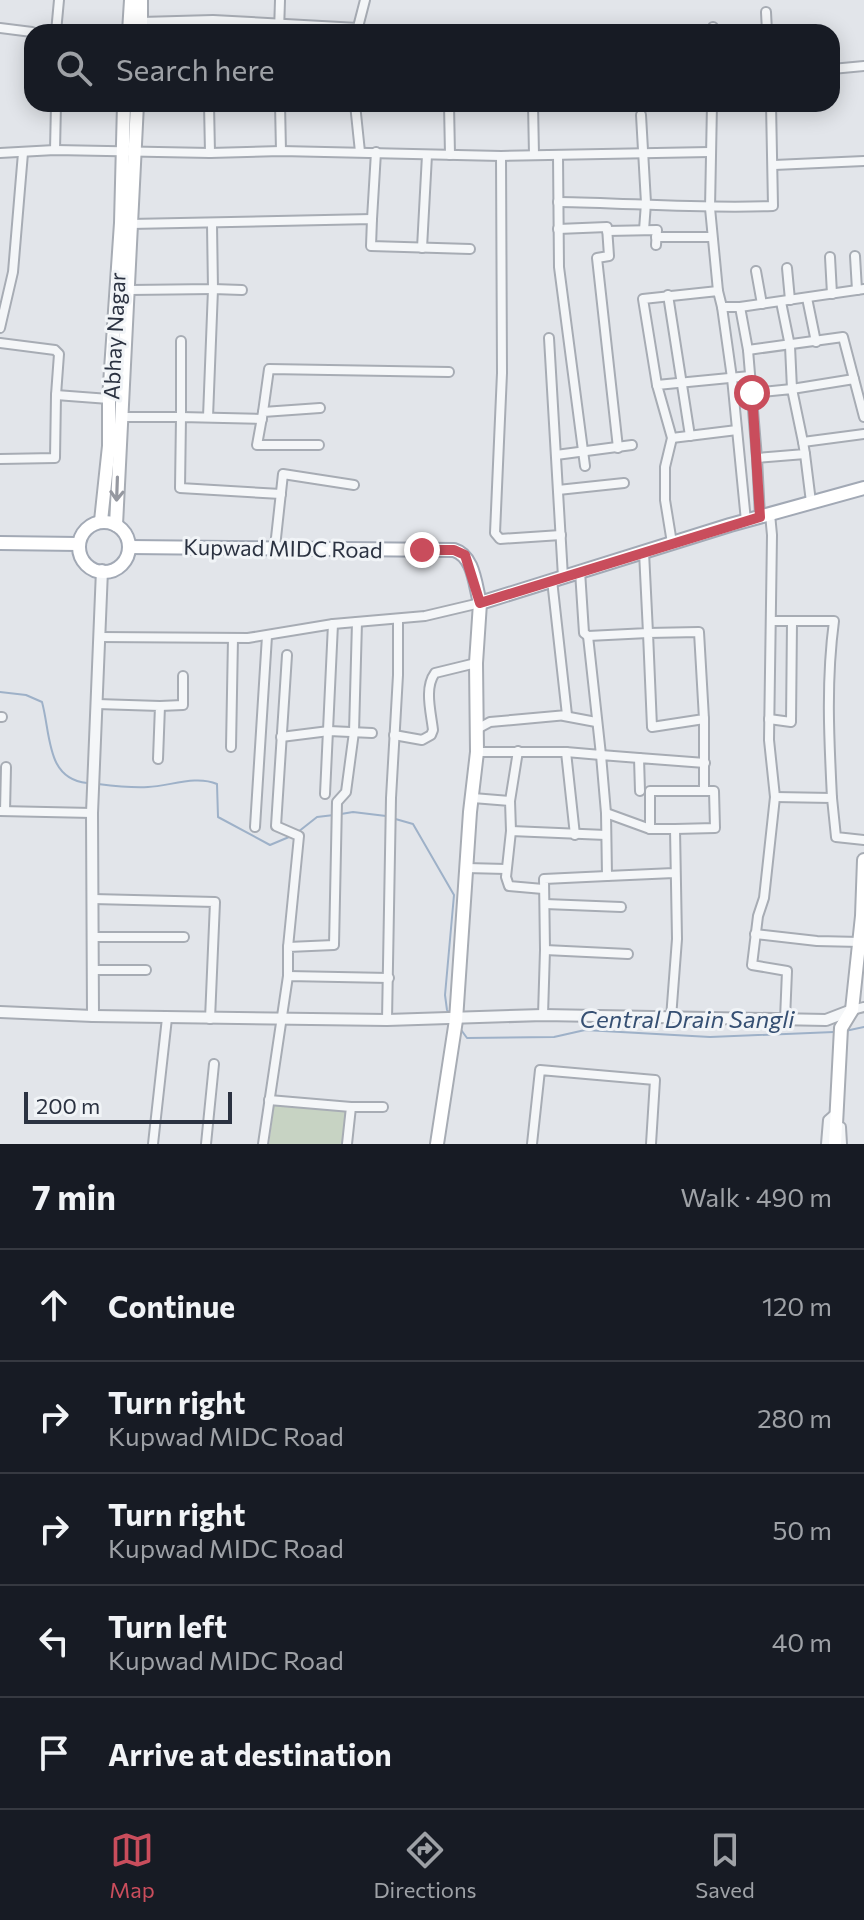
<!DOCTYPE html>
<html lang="en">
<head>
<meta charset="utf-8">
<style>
	:root { --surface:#171b24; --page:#242831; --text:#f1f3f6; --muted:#9ea1a6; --line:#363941; --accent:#c94d5c }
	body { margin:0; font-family:Commissioner,sans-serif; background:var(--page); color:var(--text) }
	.scale { position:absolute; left:24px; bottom:20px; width:208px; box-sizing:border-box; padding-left:8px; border:4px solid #2b3241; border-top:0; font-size:22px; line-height:28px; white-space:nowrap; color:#2b3241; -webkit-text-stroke:6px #f1f4f7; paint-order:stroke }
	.stop { position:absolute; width:24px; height:24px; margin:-18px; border:6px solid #c94d5c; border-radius:50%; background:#fff }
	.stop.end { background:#c94d5c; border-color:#fff; box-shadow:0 2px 8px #0008 }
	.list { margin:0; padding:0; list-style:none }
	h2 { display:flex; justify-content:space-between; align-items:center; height:104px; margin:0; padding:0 32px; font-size:34px }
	h2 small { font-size:26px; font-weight:400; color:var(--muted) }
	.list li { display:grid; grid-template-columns:52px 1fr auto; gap:24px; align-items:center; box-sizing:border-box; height:112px; padding:0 32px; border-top:2px solid var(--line) }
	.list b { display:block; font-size:30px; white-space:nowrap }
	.list p { margin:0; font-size:26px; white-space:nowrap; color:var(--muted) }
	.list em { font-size:26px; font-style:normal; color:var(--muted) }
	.icon { flex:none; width:44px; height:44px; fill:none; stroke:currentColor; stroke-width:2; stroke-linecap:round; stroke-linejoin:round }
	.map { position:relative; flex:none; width:864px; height:1144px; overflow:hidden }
	.search { position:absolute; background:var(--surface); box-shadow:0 4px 20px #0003; left:24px; right:24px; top:24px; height:88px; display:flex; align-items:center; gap:20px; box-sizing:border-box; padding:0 28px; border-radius:24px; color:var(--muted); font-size:30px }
	.sheet { height:664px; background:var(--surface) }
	nav { display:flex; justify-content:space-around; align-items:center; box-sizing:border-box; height:112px; border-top:2px solid var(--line); background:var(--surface); font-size:22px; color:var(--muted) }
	nav a { display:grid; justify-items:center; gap:4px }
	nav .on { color:var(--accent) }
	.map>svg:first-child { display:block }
	.green { fill:#c7d3c3 }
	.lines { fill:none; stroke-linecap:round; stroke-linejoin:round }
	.stream { stroke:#9eb1c8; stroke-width:2 }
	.minor-casing { stroke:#a7acb4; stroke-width:12 }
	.tertiary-casing { stroke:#a7acb4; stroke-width:14 }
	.secondary-casing { stroke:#a7acb4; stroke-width:16 }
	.primary-casing { stroke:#a2a9b5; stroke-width:16 }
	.minor { stroke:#f4f6f8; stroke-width:8 }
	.tertiary { stroke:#f4f6f8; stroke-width:10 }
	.secondary { stroke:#fff; stroke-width:12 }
	.primary { stroke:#fff; stroke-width:12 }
	.oneway { stroke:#9598a0 }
	.route { stroke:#c94d5c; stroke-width:10 }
	.labels { text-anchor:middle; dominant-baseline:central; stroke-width:6; stroke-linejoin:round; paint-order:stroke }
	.street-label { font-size:22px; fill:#2b3241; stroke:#f1f4f7 }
	.water-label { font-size:24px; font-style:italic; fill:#365073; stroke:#f1f4f7 }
</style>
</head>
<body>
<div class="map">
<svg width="864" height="1144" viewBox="0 0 864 1144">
	<rect width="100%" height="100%" fill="#e2e5ea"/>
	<!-- green -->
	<path class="green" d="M 274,1105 L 347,1111 L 344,1144 L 269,1144 Z"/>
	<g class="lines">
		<!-- stream -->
		<g class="stream">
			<path d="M 0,692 L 26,695 L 42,702 C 51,735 46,779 87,783"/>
			<path d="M 98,784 C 114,786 132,788 148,787 C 170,786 196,775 217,784 L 218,817 L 270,845 L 289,837"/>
			<path d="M 341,814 L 353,812 L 386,816"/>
			<path d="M 392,818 L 413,824 L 454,895 L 445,995 L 447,1010 L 451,1015"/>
			<path d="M 298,832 L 317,817 L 334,815"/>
			<path d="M 459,1027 L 467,1038 L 554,1037 L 585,1030 L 710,1037 L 834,1032"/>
			<path d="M 845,1031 L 864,1027"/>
		</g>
		<!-- minor casing -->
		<g class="minor-casing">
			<g id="minor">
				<path d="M 766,12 L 767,32"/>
				<path d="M 141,22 L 213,20 L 358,28"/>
				<path d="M 0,28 L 32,32"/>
				<path d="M 820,30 L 821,32"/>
				<path d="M 357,31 L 365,0"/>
				<path d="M 56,32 L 59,0"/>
				<path d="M 279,32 L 280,0"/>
				<path d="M 713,32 L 713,27"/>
				<path d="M 832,69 L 864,66"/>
				<path d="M 209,104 L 210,153"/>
				<path d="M 280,104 L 281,151"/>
				<path d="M 355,104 L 360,152"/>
				<path d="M 449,104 L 450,155"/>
				<path d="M 533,104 L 534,155"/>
				<path d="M 712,104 L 710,208 L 718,291"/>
				<path d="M 641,115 L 646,203 L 644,230"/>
				<path d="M 55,150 L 56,104"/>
				<path d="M 0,153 L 55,150 L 210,153 L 281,151 L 501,156 L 710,152"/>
				<path d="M 558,155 L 559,267 L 585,466"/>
				<path d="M 501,156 L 502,373 L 495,533 L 500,539 L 561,535"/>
				<path d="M 774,165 L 864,161"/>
				<path d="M 558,202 C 630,203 701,209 773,206 L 771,104"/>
				<path d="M 372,219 L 376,152"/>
				<path d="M 130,224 L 372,219 L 371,246 L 470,249"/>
				<path d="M 558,229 L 607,227 L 609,256 L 597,258 L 618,448"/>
				<path d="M 607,231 L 657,230 L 656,245"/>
				<path d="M 656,237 L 711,237"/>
				<path d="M 422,248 L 427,155"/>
				<path d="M 855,256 L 857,290"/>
				<path d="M 830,257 L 832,294"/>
				<path d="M 787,268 L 790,300"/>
				<path d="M 756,271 L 762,304"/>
				<path d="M 130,290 L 213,289 L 212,225"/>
				<path d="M 668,295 L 690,436"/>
				<path d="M 807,298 L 816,342"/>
				<path d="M 781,302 L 790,346 L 792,389 L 854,379 L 864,417"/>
				<path d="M 722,307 L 732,378 L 746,521"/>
				<path d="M 740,307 L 748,350 L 757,458"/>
				<path d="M 0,328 L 13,272 L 23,153"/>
				<path d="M 549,338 L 563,577"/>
				<path d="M 0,343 L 55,350 L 59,354 L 56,395 L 55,458 L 0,459"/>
				<path d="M 748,350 L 843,337 L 854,379"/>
				<path d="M 657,385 L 643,299 L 718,291 L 722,307 L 740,307 L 864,289"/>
				<path d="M 752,393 L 792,389 L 803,442"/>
				<path d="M 56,395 L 109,399"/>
				<path d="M 263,412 L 269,369 L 449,372"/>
				<path d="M 120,417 L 181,417 L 181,341"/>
				<path d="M 208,417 L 213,289 L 242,290"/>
				<path d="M 262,419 L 181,417 L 180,488 L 281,494"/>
				<path d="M 672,438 L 737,430"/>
				<path d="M 319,445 L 257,445 L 263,412 L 320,408"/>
				<path d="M 805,454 L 811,502"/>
				<path d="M 556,455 L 632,445"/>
				<path d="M 558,490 L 624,483"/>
				<path d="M 770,514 L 772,535 L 769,740 L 775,797 L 764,898 L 758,916 L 752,965 L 787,971 L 785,1019"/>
				<path d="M 760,517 L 757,458 L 805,454 L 803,442 L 864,434"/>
				<path d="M 672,543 L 665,500 L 665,467 L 672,438 L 657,385 L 750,376"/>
				<path d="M 275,547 L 283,474 L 354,485"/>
				<path d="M 580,571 L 584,633 L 588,636 L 648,633 L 644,552"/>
				<path d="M 771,621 L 834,621 C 826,681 829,739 832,798"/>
				<path d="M 699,632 L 704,719 L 652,727 L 648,633 Z"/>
				<path d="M 99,637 L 248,638 L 333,624 L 425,616 L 480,603"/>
				<path d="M 287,655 L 276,826 L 299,836 L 288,947"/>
				<path d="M 97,704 L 160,706 L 158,759"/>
				<path d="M 160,706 L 183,705 L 183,676"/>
				<path d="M 564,716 L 596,722"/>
				<path d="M 0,717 L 2,717"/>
				<path d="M 769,719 L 791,722 L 792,622"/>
				<path d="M 477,729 L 490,722 L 567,715 L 552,580"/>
				<path d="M 394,735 L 422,740 L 431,735 L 433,730 C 431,712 424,688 435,673 L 476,663"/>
				<path d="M 281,737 L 329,731 L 372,733"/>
				<path d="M 231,747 L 233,638"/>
				<path d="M 477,752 L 566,752 L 601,755 L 588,636"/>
				<path d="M 566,752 L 575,835"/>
				<path d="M 640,791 L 639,758 L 705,763"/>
				<path d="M 704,791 L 704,719"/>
				<path d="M 325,794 L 333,624"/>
				<path d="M 775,797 L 832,798 L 836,837 L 864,840"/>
				<path d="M 473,798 L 510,801 L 511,831"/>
				<path d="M 510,801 L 518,751"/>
				<path d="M 0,811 L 92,813"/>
				<path d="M 5,811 L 6,767"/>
				<path d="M 606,813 L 601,755 L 639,758"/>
				<path d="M 255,827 L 267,636"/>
				<path d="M 650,829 L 650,791 L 714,791 L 715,828 L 675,829"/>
				<path d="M 466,868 L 506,869"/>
				<path d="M 543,889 L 509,886 L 506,877 L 511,831 L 606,835"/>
				<path d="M 93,899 L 215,902 L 210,1019"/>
				<path d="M 545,904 L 621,907"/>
				<path d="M 755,934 L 817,941 L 860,942"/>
				<path d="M 93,937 L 184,937"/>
				<path d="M 545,950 L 628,954"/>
				<path d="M 93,970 L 146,970"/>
				<path d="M 288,976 L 288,947 L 334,945 L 337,802 L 346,792 L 354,732 L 357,622"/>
				<path d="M 852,1010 L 864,1007"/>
				<path d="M 543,1015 L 545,950 L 544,879 L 607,876"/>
				<path d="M 671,1018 L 677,939 L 675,829 L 650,829 L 606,813 L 607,876 L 674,873"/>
				<path d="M 387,1020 L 391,798 L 398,675 L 398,619"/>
				<path d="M 269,1100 L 351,1107 L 347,1144"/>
				<path d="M 351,1107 L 383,1107"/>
				<path d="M 841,1127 L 842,1144"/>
				<path d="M 153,1144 L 167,1018"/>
				<path d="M 206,1144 L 214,1064"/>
				<path d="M 263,1144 L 288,976 L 389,978"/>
				<path d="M 532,1144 L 540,1070 L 655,1080 L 651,1144"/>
				<path d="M 826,1144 L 828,1120 L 836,1113"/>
			</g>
		</g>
		<!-- tertiary casing -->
		<g class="tertiary-casing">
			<g id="tertiary">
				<path d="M 0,1012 L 93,1016 L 92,813 L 102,570"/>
				<path d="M 93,1016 L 387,1020 L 543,1015 L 826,1020 L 852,1010"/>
			</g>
		</g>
		<!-- secondary casing -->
		<g class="secondary-casing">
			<g id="secondary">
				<path d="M 129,32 L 131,0"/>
				<path d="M 141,32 L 141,0"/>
				<path d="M 101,521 L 109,446 L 109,399 L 121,223 L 124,104"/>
				<path d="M 116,525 L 137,104"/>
				<path d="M 437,1144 L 456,1020 L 470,812 L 477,752 L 476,663 L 480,603"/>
				<path d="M 835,1144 L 841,1028 L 852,1010 L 862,916 L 864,860"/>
			</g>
		</g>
		<!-- primary casing -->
		<g class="primary-casing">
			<g id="primary">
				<circle cx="104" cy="547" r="25"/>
				<path d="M 0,543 L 78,544"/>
				<path d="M 129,547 L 454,550 C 474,556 475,585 480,603 L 730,525 L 864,488"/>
			</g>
		</g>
		<!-- minor -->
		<use href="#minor" class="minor"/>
		<!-- tertiary -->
		<use href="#tertiary" class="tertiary"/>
		<!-- secondary -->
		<use href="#secondary" class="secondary"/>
		<!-- primary -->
		<use href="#primary" class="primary"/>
	</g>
	<!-- one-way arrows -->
	<defs><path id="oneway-shaft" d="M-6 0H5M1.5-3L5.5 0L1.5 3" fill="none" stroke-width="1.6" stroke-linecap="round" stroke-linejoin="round" transform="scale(2)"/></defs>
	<use class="oneway" href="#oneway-shaft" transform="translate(117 489) rotate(92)"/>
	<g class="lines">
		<!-- route -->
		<path class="route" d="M 422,550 L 454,550 L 465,555 L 480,603 L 760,517 L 752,393"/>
	</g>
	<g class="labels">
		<!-- street labels -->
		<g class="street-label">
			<text transform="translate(114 336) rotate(-87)">Abhay Nagar</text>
			<text transform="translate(283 548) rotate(1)">Kupwad MIDC Road</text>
		</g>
		<!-- water labels -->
		<g class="water-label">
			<text x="687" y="1018">Central Drain Sangli</text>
		</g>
	</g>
</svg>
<div class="scale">200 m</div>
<div class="stop" style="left:752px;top:393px"></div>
<div class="stop end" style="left:422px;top:550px"></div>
<div class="search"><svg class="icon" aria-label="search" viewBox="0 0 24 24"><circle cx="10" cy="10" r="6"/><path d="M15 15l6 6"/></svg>Search here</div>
</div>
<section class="sheet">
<h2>7 min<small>Walk · 490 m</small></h2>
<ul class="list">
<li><svg class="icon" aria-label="ahead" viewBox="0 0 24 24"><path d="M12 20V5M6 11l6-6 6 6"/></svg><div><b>Continue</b></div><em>120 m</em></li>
<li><svg class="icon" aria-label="right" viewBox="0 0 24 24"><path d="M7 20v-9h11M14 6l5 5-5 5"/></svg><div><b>Turn right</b><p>Kupwad MIDC Road</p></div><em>280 m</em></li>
<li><svg class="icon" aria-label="right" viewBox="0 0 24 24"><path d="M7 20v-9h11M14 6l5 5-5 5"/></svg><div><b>Turn right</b><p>Kupwad MIDC Road</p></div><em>50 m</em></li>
<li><svg class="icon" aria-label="left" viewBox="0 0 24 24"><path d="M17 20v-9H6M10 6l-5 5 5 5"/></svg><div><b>Turn left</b><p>Kupwad MIDC Road</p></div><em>40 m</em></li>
<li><svg class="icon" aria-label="arrive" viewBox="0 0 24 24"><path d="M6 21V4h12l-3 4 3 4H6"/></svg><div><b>Arrive at destination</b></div></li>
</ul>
</section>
<nav>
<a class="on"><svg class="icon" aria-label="map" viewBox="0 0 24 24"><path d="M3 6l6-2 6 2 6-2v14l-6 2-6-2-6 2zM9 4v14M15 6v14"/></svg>Map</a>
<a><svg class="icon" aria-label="directions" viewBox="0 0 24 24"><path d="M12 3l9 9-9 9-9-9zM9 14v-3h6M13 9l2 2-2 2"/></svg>Directions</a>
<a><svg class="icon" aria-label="saved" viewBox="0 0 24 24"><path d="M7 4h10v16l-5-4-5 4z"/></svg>Saved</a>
</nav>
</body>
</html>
